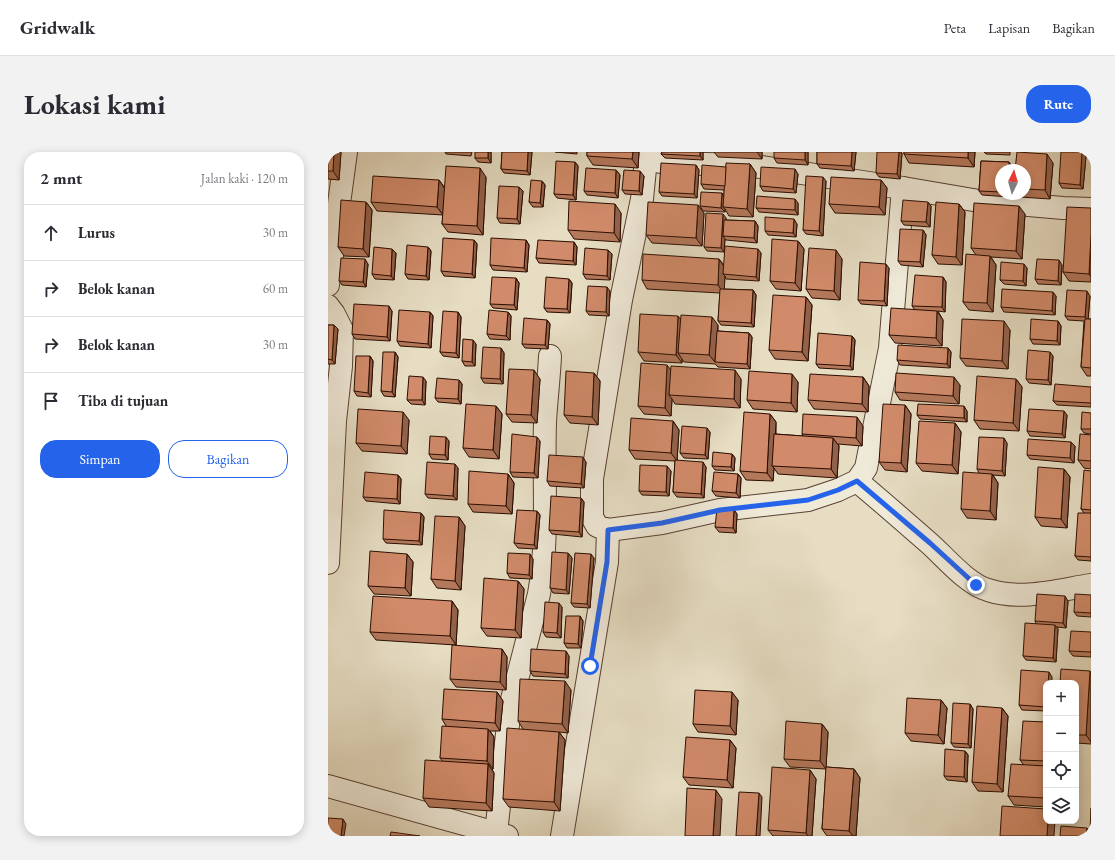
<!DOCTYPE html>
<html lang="id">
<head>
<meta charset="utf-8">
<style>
	:root { --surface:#fff; --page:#f2f2f3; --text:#2b2b33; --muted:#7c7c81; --line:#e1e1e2; --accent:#2563eb }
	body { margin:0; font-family:"EB Garamond",serif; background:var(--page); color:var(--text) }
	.controls { position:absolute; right:12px; bottom:12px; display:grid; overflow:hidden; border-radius:8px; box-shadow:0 2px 10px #0003 }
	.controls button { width:36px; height:36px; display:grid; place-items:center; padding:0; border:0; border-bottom:1px solid var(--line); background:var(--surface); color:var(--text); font:20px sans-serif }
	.compass { position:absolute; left:667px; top:12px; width:36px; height:36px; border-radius:50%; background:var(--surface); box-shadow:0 2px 10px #0003; rotate:5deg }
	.stop { position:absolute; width:12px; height:12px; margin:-9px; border:3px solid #2563eb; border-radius:50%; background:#fff }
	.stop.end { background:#2563eb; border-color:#fff; box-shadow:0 1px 4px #0008 }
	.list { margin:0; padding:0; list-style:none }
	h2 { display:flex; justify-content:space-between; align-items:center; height:52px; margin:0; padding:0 16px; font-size:17px }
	h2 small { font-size:13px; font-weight:400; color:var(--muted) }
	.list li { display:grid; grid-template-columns:26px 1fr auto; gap:12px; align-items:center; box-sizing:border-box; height:56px; padding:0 16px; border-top:1px solid var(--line) }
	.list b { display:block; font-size:15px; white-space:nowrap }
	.list em { font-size:13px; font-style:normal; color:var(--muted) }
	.actions { display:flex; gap:8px; padding:12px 16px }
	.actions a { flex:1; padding:9px 0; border:1px solid var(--accent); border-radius:16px; text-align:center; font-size:14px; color:var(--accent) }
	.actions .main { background:var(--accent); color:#fff }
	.icon { flex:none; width:22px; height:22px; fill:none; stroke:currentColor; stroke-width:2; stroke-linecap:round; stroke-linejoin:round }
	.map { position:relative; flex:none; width:763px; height:684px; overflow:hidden; border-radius:16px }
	header { display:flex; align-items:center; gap:24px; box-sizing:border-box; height:56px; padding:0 20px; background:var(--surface); border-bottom:1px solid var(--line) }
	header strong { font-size:19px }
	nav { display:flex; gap:22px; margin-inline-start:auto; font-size:14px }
	.intro { display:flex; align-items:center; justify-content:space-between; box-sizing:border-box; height:96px; padding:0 24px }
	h1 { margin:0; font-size:28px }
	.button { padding:10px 18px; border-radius:16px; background:var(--accent); color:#fff; font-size:14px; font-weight:700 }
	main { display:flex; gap:24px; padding:0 24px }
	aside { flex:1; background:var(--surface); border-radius:16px; box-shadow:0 2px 10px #0003 }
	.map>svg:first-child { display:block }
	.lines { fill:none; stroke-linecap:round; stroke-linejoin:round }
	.minor-casing { stroke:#594032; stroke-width:24 }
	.minor { stroke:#efe9d8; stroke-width:22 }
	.wall { fill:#b4785b; stroke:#2a0c01 }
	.shaded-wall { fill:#92614a; stroke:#2a0c01 }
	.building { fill:#d18b6a; stroke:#2a0c01 }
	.route { stroke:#2563eb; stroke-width:5 }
</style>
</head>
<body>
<header>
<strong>Gridwalk</strong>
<nav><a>Peta</a><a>Lapisan</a><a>Bagikan</a></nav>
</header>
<div class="intro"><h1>Lokasi kami</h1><a class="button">Rute</a></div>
<main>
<aside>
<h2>2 mnt<small>Jalan kaki · 120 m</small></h2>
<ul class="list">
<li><svg class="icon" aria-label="ahead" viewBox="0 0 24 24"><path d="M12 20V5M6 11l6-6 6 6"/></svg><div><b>Lurus</b></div><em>30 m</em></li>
<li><svg class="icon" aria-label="right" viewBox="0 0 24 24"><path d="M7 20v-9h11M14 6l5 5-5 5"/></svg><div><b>Belok kanan</b></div><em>60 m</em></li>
<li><svg class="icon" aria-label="right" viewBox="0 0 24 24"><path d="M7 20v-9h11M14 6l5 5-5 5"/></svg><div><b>Belok kanan</b></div><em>30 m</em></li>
<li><svg class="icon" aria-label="arrive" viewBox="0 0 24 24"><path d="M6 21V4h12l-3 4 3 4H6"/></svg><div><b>Tiba di tujuan</b></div></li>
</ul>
<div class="actions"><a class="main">Simpan</a><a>Bagikan</a></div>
</aside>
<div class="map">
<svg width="763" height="684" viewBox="0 0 763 684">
	<rect width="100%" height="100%" fill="#e6ddc3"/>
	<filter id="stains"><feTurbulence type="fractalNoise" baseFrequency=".005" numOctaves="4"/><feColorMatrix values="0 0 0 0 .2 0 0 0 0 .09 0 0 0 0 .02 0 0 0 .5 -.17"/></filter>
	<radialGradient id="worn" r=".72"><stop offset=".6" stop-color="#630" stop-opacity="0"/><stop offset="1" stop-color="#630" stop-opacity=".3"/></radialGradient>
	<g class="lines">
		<!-- minor casing -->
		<g class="minor-casing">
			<g id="minor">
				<path d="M 318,0 L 318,7 L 338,11 L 419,13 L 575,36 L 651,49 L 735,56 L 763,57"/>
				<path d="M 318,7 L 314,47 L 293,148 L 264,327 L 264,365 L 269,374 L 280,378 L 334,371 L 392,358 L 480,348 L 510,338 L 529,329 L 538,316 L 562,196 L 575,36"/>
				<path d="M 0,133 L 18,0"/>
				<path d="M 0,154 L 6,162 L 14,178 L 13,214 L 7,269 L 0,411"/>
				<path d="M 529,329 C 553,349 577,370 601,391 C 618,406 639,432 660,438 C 693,449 730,438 763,433"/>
				<path d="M 0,634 L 179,684"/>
				<path d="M 168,681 L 182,555 L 211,442 C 221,386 215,328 217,271 C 218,249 221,227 222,204"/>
				<path d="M 234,684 L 279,410 L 280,378"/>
			</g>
		</g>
		<!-- minor -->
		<use href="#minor" class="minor"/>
	</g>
	<!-- wall -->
	<g class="wall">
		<path d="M 0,0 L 13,0 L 11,28 L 0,27 Z"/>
		<path d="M 117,0 L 144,0 L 143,4 L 118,2 Z"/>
		<path d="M 163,0 L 163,11 L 150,10 L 147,6 Z"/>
		<path d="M 174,0 L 204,0 L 202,23 L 176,21 L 173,17 Z"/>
		<path d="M 227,0 L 249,0 L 249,2 Z"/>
		<path d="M 259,0 L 311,0 L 310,16 L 265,13 L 259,4 Z"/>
		<path d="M 334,0 L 375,0 L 375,8 L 337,6 L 333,2 Z"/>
		<path d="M 386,0 L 434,0 L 434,7 L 390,5 Z"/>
		<path d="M 480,0 L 480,13 L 449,11 L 446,6 Z"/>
		<path d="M 489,0 L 528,0 L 526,19 L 492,16 L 489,12 Z"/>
		<path d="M 576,0 L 647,0 L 646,15 L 581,11 L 576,2 Z"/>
		<path d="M 656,0 L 682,0 L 682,3 L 658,2 Z"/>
		<path d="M 574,1 L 572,27 L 551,25 L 548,21 Z"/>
		<path d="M 758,4 L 755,37 L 734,36 L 731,31 Z"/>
		<path d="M 653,9 L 681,10 L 684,15 L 684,18 L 673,18 L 673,42 L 682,42 L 682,45 L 654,43 L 651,39 Z"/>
		<path d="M 247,10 L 250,14 L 248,48 L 229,46 L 226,42 Z"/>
		<path d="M 725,11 L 722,47 L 692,45 L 689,42 L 697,42 L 697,18 Z"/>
		<path d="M 422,12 L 428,21 L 425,65 L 401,64 L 397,57 L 397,60 L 375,59 L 372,54 L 394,41 L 396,44 L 396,38 L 376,37 L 373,32 L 398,15 Z"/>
		<path d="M 368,13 L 371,18 L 369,46 L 334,44 L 331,40 Z"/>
		<path d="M 288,18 L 292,23 L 290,46 L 259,43 L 256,39 Z"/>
		<path d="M 470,22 L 468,41 L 435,39 L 432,34 Z"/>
		<path d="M 316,24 L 314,43 L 297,42 L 294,38 Z"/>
		<path d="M 158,25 L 155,83 L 120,80 L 114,72 L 115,63 L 49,59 L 43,50 L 111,28 L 117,36 Z"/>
		<path d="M 553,28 L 559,36 L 557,63 L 507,61 L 501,52 Z"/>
		<path d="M 214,29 L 217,33 L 215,55 L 205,55 L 201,50 Z"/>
		<path d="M 498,29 L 495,84 L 478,82 L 475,78 Z"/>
		<path d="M 195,39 L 192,72 L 172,71 L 169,66 Z"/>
		<path d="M 38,50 L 44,58 L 41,105 L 16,104 L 10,95 Z"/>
		<path d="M 470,51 L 470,63 L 431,60 L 428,56 Z"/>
		<path d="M 631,52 L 637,60 L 634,113 L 610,112 L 604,103 Z"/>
		<path d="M 603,54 L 602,75 L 576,73 L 573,69 Z"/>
		<path d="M 763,56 L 763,130 L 741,129 L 735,120 Z"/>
		<path d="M 293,61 L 292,90 L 246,87 L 240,78 Z"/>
		<path d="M 376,61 L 374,94 L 324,91 L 318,83 Z"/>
		<path d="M 697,62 L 694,107 L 663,105 L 668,113 L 665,160 L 641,158 L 635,150 L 648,103 L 643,96 Z"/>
		<path d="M 398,66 L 398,68 L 427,69 L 430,74 L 429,91 L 398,88 L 397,87 L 396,100 L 379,99 L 376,95 Z"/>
		<path d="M 469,72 L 468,85 L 440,83 L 437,79 Z"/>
		<path d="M 595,78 L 598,83 L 595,115 L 573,113 L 570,109 Z"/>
		<path d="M 146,88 L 149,92 L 147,126 L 116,124 L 113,119 Z"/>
		<path d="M 198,88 L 201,93 L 199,120 L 165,118 L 162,113 Z"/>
		<path d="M 470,89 L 476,97 L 473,139 L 448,137 L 442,129 Z"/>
		<path d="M 246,90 L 249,95 L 248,113 L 211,111 L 208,106 Z"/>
		<path d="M 100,95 L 103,99 L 101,128 L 80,127 L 77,122 Z"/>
		<path d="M 64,97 L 68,101 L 66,128 L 47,127 L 44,122 Z"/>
		<path d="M 280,98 L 284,102 L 282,128 L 258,127 L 255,122 Z"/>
		<path d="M 433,101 L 431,129 L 398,127 L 397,124 L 396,137 L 425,138 L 428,143 L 426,175 L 393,173 L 390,169 L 392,141 L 319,137 L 314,128 L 391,107 L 396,113 Z"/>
		<path d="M 514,107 L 512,148 L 484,146 L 478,137 Z"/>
		<path d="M 40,112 L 38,135 L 14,133 L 11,129 Z"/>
		<path d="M 734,113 L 733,133 L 710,132 L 707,127 Z"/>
		<path d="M 561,116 L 559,154 L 533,152 L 530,148 Z"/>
		<path d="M 699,116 L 698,134 L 676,132 L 672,128 Z"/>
		<path d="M 615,125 L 618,130 L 617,160 L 610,159 L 615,168 L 614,194 L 567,191 L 561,183 L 587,158 L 584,154 Z"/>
		<path d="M 188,126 L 191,131 L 189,158 L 165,156 L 162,152 Z"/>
		<path d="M 241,127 L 244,131 L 242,161 L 219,160 L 216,156 Z"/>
		<path d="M 282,139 L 281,164 L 261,163 L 258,159 Z"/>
		<path d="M 728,144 L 727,163 L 676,160 L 673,155 Z"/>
		<path d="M 762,144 L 760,167 L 763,167 L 763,224 L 759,224 L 753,215 L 756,169 L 740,168 L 737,164 Z"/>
		<path d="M 478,145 L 484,153 L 480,209 L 447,207 L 441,198 Z"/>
		<path d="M 64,159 L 62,189 L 27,187 L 24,182 Z"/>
		<path d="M 102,160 L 105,164 L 103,196 L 72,194 L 69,189 Z"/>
		<path d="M 130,160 L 133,165 L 131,206 L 115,204 L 112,200 Z"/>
		<path d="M 180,160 L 183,164 L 182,188 L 162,187 L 159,182 Z"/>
		<path d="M 352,167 L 390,173 L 390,179 L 421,181 L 424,185 L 422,217 L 390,215 L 387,212 L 356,210 L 354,207 L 354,211 L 316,209 L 310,200 Z"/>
		<path d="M 219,168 L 222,172 L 220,197 L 197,196 L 194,192 Z"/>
		<path d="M 730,169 L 733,174 L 732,193 L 705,192 L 702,187 Z"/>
		<path d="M 0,173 L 6,173 L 10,177 L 7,212 L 0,212 Z"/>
		<path d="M 682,178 L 680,217 L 638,214 L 632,206 Z"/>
		<path d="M 524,184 L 527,188 L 525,218 L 491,216 L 488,212 Z"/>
		<path d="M 148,192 L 147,214 L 137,214 L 134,209 Z"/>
		<path d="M 173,196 L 176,201 L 175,232 L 156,231 L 153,226 Z"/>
		<path d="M 620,196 L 623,200 L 622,216 L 572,213 L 569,208 Z"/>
		<path d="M 67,200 L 70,205 L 67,245 L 56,244 L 53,239 Z"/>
		<path d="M 42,204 L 45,209 L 43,245 L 29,244 L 26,239 Z"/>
		<path d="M 725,204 L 723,233 L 701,231 L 698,227 Z"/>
		<path d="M 343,217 L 413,227 L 412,256 L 347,252 L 344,247 L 343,264 L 316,262 L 310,254 Z"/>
		<path d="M 266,221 L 272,229 L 270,273 L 242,271 L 236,263 Z"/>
		<path d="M 535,225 L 541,234 L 540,260 L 486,257 L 480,248 Z"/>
		<path d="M 212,227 L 209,271 L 184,270 L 178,262 Z"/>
		<path d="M 688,227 L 694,235 L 691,279 L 652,277 L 646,268 Z"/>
		<path d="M 131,228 L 134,232 L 133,252 L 110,250 L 107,246 Z"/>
		<path d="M 98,229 L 97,253 L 83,252 L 79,248 Z"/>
		<path d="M 470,230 L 469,260 L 425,257 L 419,248 Z"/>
		<path d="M 632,233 L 631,252 L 572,248 L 567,240 Z"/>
		<path d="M 763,235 L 763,255 L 729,253 L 725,249 Z"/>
		<path d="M 577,253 L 583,262 L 579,320 L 557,318 L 551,310 Z"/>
		<path d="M 168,254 L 174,262 L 171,307 L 141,305 L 135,296 Z"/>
		<path d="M 639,259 L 639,270 L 592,267 L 589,263 Z"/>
		<path d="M 763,261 L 763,282 L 756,281 L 753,277 Z"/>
		<path d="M 442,262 L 448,270 L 448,282 L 475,284 L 474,282 L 535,274 L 534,294 L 510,292 L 511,294 L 509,326 L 450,322 L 446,316 L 445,329 L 418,328 L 412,319 Z"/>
		<path d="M 739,263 L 737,286 L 702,284 L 699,279 Z"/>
		<path d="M 81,268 L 79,302 L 34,299 L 28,291 Z"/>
		<path d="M 345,269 L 351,278 L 349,309 L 378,315 L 376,346 L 349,345 L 345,340 L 347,309 L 307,307 L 301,298 Z"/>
		<path d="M 627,271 L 633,280 L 630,322 L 594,319 L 588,311 Z"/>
		<path d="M 382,280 L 380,307 L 356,306 L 352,301 Z"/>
		<path d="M 763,283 L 763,317 L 756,316 L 750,308 Z"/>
		<path d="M 121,289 L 120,308 L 104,307 L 101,302 Z"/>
		<path d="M 212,289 L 210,326 L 185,325 L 182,320 Z"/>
		<path d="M 743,290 L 747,294 L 746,311 L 702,307 L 699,303 Z"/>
		<path d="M 679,291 L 677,324 L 665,323 L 670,331 L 668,368 L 639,366 L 633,357 L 651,321 L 649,317 Z"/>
		<path d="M 404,302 L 407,306 L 406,319 L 387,318 L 384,314 Z"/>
		<path d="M 258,310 L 256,336 L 222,334 L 219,329 Z"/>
		<path d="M 130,316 L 129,348 L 100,346 L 97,342 Z"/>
		<path d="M 736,317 L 742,325 L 739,376 L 713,374 L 707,365 Z"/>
		<path d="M 343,319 L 341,344 L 314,343 L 311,339 Z"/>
		<path d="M 763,319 L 763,409 L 750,408 L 747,404 L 756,361 L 753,357 Z"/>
		<path d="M 180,322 L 186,331 L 184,362 L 145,360 L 140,352 Z"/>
		<path d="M 410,322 L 413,326 L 412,346 L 388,344 L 384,339 Z"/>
		<path d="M 70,323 L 73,327 L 72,352 L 38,349 L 35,345 Z"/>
		<path d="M 253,346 L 256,350 L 254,385 L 224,382 L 221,378 Z"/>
		<path d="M 406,358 L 409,362 L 408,381 L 391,380 L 387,375 Z"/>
		<path d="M 209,359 L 212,363 L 209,397 L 190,396 L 186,391 Z"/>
		<path d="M 93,361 L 96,365 L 94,393 L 58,391 L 55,387 Z"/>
		<path d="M 131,365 L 137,374 L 133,438 L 109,436 L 103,427 Z"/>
		<path d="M 240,401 L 244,406 L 241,442 L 225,441 L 222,436 Z"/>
		<path d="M 79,402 L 85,410 L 83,444 L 46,442 L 40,434 Z"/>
		<path d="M 266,406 L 262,456 L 246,455 L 243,451 Z"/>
		<path d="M 205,407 L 204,427 L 182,426 L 179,421 Z"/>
		<path d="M 190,429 L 196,437 L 193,486 L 159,484 L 153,476 Z"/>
		<path d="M 763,443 L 763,465 L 749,464 L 746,460 Z"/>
		<path d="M 124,449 L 130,458 L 128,493 L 48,488 L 42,480 Z"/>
		<path d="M 740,449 L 738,476 L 729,475 L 730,477 L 728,510 L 698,508 L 695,504 L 708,472 L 707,469 Z"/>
		<path d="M 234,455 L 233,486 L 218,485 L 215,480 Z"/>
		<path d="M 252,464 L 255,469 L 253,496 L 239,496 L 236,491 Z"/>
		<path d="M 763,480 L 763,505 L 745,504 L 741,499 Z"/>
		<path d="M 174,497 L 179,505 L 178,538 L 128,535 L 122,527 Z"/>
		<path d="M 241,504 L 240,526 L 205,524 L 202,519 Z"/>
		<path d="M 763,520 L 763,592 L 748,591 L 748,531 Z"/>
		<path d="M 724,525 L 718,531 L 718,559 L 694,558 L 691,553 Z"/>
		<path d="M 243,538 L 240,581 L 231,580 L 237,588 L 232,659 L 181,655 L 175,647 L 195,577 L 190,569 Z"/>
		<path d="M 169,540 L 175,549 L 172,579 L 162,579 L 166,585 L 165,617 L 164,617 L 166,621 L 164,659 L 101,655 L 95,646 L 115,610 L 112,606 L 118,574 L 114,567 Z"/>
		<path d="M 410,548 L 408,583 L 370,580 L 365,572 Z"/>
		<path d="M 613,548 L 619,556 L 616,592 L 583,589 L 577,581 Z"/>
		<path d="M 642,552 L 645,557 L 643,596 L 626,595 L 623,591 Z"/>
		<path d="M 674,556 L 680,564 L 675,640 L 650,639 L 644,630 Z"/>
		<path d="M 718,570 L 718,655 L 686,653 L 680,644 L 695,612 L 692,608 Z"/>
		<path d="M 494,572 L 500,580 L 498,615 L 526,617 L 532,626 L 528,684 L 499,684 L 494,677 L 498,617 L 462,615 L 456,607 Z"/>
		<path d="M 402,588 L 408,596 L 405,636 L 361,633 L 355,625 Z"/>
		<path d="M 637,599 L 640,603 L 639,630 L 619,628 L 616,624 Z"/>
		<path d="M 482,618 L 488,627 L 484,684 L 445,684 L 440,678 Z"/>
	</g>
	<!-- shaded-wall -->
	<g class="shaded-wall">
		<path d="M 6,0 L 13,0 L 11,28 L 5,19 Z"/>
		<path d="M 160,0 L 163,0 L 163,11 L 160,6 Z"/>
		<path d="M 200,0 L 204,0 L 202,23 L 199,19 Z"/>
		<path d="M 305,0 L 311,0 L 310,16 L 304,7 Z"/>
		<path d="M 372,0 L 375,0 L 375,8 L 372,4 Z"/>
		<path d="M 429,0 L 434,0 L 434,7 Z"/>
		<path d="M 477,0 L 480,0 L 480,13 L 477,8 Z"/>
		<path d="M 524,0 L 528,0 L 526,19 L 523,14 Z"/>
		<path d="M 571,0 L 573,0 L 574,1 L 572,27 L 569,22 Z"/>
		<path d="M 640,0 L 647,0 L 646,15 L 640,6 Z"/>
		<path d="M 754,0 L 758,4 L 755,37 L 752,33 Z"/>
		<path d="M 719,2 L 725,11 L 722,47 L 717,38 Z"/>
		<path d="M 247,10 L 250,14 L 248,48 L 245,43 Z"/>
		<path d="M 681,10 L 684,15 L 684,18 L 681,18 Z"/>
		<path d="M 422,12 L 428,21 L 425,65 L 419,57 Z"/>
		<path d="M 368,13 L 371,18 L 369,46 L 366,42 Z"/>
		<path d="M 152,16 L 158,25 L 155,83 L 149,74 Z"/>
		<path d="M 467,17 L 470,22 L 468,41 L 465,37 Z"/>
		<path d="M 288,18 L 292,23 L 290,46 L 287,41 Z"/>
		<path d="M 312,19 L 316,24 L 314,43 L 311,39 Z"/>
		<path d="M 495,25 L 498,29 L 495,84 L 491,79 Z"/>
		<path d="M 111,28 L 117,37 L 115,63 L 109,55 Z"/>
		<path d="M 553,28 L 559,36 L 557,63 L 551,55 Z"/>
		<path d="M 214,29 L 217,33 L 215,55 L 212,51 Z"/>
		<path d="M 191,35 L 195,39 L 192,72 L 189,67 Z"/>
		<path d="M 394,41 L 397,46 L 395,55 L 397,57 L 397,60 L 393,56 Z"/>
		<path d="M 467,47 L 470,51 L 470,63 L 467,58 Z"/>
		<path d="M 38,50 L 44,58 L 41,105 L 35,97 Z"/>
		<path d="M 600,50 L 603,54 L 602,75 L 598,70 Z"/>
		<path d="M 287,52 L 293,61 L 292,90 L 286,81 Z"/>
		<path d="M 631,52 L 637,60 L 634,113 L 628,105 Z"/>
		<path d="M 370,53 L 376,61 L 374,94 L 368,86 Z"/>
		<path d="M 691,54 L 697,62 L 694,107 L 688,99 Z"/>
		<path d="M 395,62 L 398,66 L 397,84 L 395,84 L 397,87 L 396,100 L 393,96 Z"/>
		<path d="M 466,67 L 469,72 L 468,85 L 465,81 Z"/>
		<path d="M 427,69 L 430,74 L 429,91 L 426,86 Z"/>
		<path d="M 595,78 L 598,83 L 595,115 L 592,110 Z"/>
		<path d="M 763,83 L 763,125 L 761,122 Z"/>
		<path d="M 146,88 L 149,92 L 147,126 L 144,122 Z"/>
		<path d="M 198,88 L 201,93 L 199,120 L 196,116 Z"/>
		<path d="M 470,89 L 476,97 L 473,139 L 467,131 Z"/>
		<path d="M 246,90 L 249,95 L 248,113 L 245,109 Z"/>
		<path d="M 100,95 L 103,99 L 101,128 L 98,124 Z"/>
		<path d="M 64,97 L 68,101 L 66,128 L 63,124 Z"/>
		<path d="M 430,97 L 433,101 L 431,129 L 428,125 Z"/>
		<path d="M 280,98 L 284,102 L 282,128 L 279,124 Z"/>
		<path d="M 508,98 L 514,107 L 512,148 L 506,139 Z"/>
		<path d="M 662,104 L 668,113 L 665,160 L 659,151 Z"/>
		<path d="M 37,107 L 40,112 L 38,135 L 35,130 Z"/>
		<path d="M 391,107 L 397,116 L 395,122 L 397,124 L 396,142 L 390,133 Z"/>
		<path d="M 731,108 L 734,113 L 733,133 L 730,129 Z"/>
		<path d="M 558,112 L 561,116 L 559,154 L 556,149 Z"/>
		<path d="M 696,112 L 699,116 L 698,134 L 695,129 Z"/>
		<path d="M 615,125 L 618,130 L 617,160 L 614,155 Z"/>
		<path d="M 188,126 L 191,131 L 189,158 L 186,153 Z"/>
		<path d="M 241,127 L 244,131 L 242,161 L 239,157 Z"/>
		<path d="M 279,135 L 282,139 L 281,164 L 278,160 Z"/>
		<path d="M 425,138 L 428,143 L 426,175 L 423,171 Z"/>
		<path d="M 759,139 L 762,144 L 760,169 L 757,165 Z"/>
		<path d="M 725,140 L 728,144 L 727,163 L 724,159 Z"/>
		<path d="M 478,145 L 484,153 L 480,209 L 474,200 Z"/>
		<path d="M 61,154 L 64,159 L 62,189 L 59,185 Z"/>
		<path d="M 609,159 L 615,168 L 614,194 L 608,186 Z"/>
		<path d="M 102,160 L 105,164 L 103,196 L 100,192 Z"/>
		<path d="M 130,160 L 133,165 L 131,206 L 128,201 Z"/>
		<path d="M 180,160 L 183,164 L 182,188 L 178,184 Z"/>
		<path d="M 350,164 L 356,172 L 350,201 L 354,207 L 354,211 L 348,203 Z"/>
		<path d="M 384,165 L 390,173 L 387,210 L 381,203 Z"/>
		<path d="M 219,168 L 222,172 L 220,197 L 217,193 Z"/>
		<path d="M 676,169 L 682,178 L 680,217 L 674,209 Z"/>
		<path d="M 730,169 L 733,174 L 732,193 L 729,189 Z"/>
		<path d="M 6,173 L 10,177 L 7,212 L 4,208 Z"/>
		<path d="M 421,181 L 424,185 L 422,217 L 419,212 Z"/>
		<path d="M 524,184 L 527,188 L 525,218 L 522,214 Z"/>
		<path d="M 145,188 L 148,192 L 147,214 L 144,210 Z"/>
		<path d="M 173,196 L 176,201 L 175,232 L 172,227 Z"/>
		<path d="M 620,196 L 623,200 L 622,216 L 619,212 Z"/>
		<path d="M 67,200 L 70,205 L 67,245 L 64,240 Z"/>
		<path d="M 722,200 L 725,204 L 723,233 L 720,228 Z"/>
		<path d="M 42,204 L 45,209 L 43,245 L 40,241 Z"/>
		<path d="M 339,213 L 345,221 L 341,243 L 344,247 L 343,264 L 337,256 Z"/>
		<path d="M 206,218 L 212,227 L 209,271 L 203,263 Z"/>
		<path d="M 407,218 L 413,227 L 412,256 L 406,247 Z"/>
		<path d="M 266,221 L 272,229 L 270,273 L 264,265 Z"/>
		<path d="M 464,222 L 470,230 L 469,260 L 463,251 Z"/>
		<path d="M 95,225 L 98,229 L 97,253 L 94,248 Z"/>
		<path d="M 535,225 L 541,234 L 540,260 L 534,252 Z"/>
		<path d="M 626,225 L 632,233 L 631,252 L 625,244 Z"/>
		<path d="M 688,227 L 694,235 L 691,279 L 685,271 Z"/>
		<path d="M 131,228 L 134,232 L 133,252 L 130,247 Z"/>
		<path d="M 577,253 L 583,262 L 579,320 L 573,311 Z"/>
		<path d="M 168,254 L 174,262 L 171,307 L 165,298 Z"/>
		<path d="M 636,254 L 639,259 L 639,270 L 636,266 Z"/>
		<path d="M 736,259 L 739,263 L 737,286 L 734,282 Z"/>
		<path d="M 75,260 L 81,268 L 79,302 L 73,294 Z"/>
		<path d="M 442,262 L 448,270 L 446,314 L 444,314 L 446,316 L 445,329 L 439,321 Z"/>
		<path d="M 529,265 L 535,274 L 534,294 L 528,286 Z"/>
		<path d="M 345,269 L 351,278 L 349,309 L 343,301 Z"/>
		<path d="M 627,271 L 633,280 L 630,322 L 624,313 Z"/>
		<path d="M 379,276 L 382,280 L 380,307 L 377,303 Z"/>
		<path d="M 118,285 L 121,289 L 120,308 L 117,303 Z"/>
		<path d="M 209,285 L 212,289 L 210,326 L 206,321 Z"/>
		<path d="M 505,286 L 511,294 L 509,326 L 503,317 Z"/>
		<path d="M 676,286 L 679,291 L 677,324 L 674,319 Z"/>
		<path d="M 743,290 L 747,294 L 746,311 L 742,306 Z"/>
		<path d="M 404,302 L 407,306 L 406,319 L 403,315 Z"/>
		<path d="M 255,305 L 258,310 L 256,336 L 253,332 Z"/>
		<path d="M 375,310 L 378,315 L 376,346 L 373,342 Z"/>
		<path d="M 127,312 L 130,316 L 129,348 L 125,344 Z"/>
		<path d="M 339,314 L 343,319 L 341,344 L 338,340 Z"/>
		<path d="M 736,317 L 742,325 L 739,376 L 733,367 Z"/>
		<path d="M 180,322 L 186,331 L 184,362 L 178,354 Z"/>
		<path d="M 410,322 L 413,326 L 412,346 L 408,341 Z"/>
		<path d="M 664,322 L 670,331 L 668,368 L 662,359 Z"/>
		<path d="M 70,323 L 73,327 L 72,352 L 69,347 Z"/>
		<path d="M 253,346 L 256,350 L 254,385 L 251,380 Z"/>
		<path d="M 406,358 L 409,362 L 408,381 L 405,376 Z"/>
		<path d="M 209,359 L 212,363 L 209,397 L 206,393 Z"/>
		<path d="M 93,361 L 96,365 L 94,393 L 91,389 Z"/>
		<path d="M 131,365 L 137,374 L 133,438 L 127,429 Z"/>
		<path d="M 240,401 L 244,406 L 241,442 L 238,438 Z"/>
		<path d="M 79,402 L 85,410 L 83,444 L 77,436 Z"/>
		<path d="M 202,402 L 205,407 L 204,427 L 201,423 Z"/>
		<path d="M 263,402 L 266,406 L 262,456 L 259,452 Z"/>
		<path d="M 190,429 L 196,437 L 193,486 L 187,478 Z"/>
		<path d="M 737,444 L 740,449 L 738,476 L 735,471 Z"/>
		<path d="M 124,449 L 130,458 L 128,493 L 122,484 Z"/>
		<path d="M 231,451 L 234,455 L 233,486 L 229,481 Z"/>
		<path d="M 252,464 L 255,469 L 253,496 L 250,492 Z"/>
		<path d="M 727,473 L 730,477 L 728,510 L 725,506 Z"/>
		<path d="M 174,497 L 179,505 L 178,538 L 172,530 Z"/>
		<path d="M 238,499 L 241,504 L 240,526 L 237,522 Z"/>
		<path d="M 762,519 L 763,520 L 763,590 L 758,583 Z"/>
		<path d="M 721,520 L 724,525 L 724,531 L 720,531 Z"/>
		<path d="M 237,529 L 243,538 L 240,581 L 234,572 Z"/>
		<path d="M 169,540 L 175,549 L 172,579 L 167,571 Z"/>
		<path d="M 404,540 L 410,548 L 408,583 L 402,574 Z"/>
		<path d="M 613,548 L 619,556 L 616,592 L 610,583 Z"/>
		<path d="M 642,552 L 645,557 L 643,596 L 640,592 Z"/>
		<path d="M 674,556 L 680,564 L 675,640 L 669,632 Z"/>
		<path d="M 494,572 L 500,580 L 498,617 L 492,609 Z"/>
		<path d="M 160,577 L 166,585 L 165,617 L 159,609 Z"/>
		<path d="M 231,580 L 237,588 L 232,659 L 226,650 Z"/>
		<path d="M 402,588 L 408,596 L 405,636 L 399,628 Z"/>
		<path d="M 637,599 L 640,603 L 639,630 L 636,625 Z"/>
		<path d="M 160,612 L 166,621 L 164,659 L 158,651 Z"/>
		<path d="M 526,617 L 532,626 L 528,684 L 525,684 L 521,679 Z"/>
		<path d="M 482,618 L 488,627 L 484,684 L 480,684 L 478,681 Z"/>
		<path d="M 718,623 L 718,648 L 717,646 Z"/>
		<path d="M 388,638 L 394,647 L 392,684 L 385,684 Z"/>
		<path d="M 431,641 L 434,645 L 432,684 L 428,684 Z"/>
		<path d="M 15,667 L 18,672 L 16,684 L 13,684 Z"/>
		<path d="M 720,669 L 727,669 L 726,684 L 719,684 Z"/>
		<path d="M 759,676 L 762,680 L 762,684 L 758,684 Z"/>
	</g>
	<!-- building -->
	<g class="building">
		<path d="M 0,0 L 6,0 L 5,19 L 0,19 Z"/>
		<rect x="147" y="0" width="13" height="6"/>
		<path d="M 174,0 L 200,0 L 199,19 L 173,17 Z"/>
		<path d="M 259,0 L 305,0 L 304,7 L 259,4 Z"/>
		<path d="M 334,0 L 372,0 L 372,4 L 333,2 Z"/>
		<path d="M 446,0 L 477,0 L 477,8 L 446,6 Z"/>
		<path d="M 489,0 L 524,0 L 523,14 L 489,12 Z"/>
		<path d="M 549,0 L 571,0 L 569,22 L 548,21 Z"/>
		<path d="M 576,0 L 640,0 L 640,6 L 576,2 Z"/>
		<path d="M 689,0 L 719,2 L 717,38 L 697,37 L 697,18 L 687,18 Z"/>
		<path d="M 733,0 L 754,0 L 752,33 L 731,31 Z"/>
		<path d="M 228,9 L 247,10 L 245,43 L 226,42 Z"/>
		<path d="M 653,9 L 681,10 L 681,18 L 673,18 L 673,40 L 651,39 Z"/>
		<path d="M 333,11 L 368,13 L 366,42 L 331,40 Z"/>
		<path d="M 398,11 L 422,12 L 419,57 L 395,55 Z"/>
		<path d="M 374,13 L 398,15 L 397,34 L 373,32 Z"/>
		<path d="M 118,14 L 152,16 L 149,74 L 114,72 Z"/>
		<path d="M 433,15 L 467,17 L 465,37 L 432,34 Z"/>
		<path d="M 258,16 L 288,18 L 287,41 L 256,39 Z"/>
		<path d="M 296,18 L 312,19 L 311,39 L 294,38 Z"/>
		<path d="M 45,24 L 111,28 L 109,55 L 43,50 Z"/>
		<path d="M 478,24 L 495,25 L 491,79 L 475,78 Z"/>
		<path d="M 503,25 L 553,28 L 551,55 L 501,52 Z"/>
		<path d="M 203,28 L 214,29 L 212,51 L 201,50 Z"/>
		<path d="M 171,34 L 191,35 L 189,67 L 169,66 Z"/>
		<path d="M 373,40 L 394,41 L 393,56 L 372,54 Z"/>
		<path d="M 429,44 L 467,47 L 467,58 L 428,56 Z"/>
		<path d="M 13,48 L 38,50 L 35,97 L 10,95 Z"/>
		<path d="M 575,48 L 600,50 L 598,70 L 573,69 Z"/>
		<path d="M 241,49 L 287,52 L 286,81 L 240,78 Z"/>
		<path d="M 320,50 L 370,53 L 368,86 L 318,83 Z"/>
		<path d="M 608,50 L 631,52 L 628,105 L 604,103 Z"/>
		<path d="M 646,51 L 691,54 L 688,99 L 643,96 Z"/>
		<path d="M 739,55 L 763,56 L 763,83 L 761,122 L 735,120 Z"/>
		<path d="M 378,61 L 395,62 L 393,96 L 376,95 Z"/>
		<path d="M 437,65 L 466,67 L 465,81 L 437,79 Z"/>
		<path d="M 396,68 L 427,69 L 426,86 L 395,84 Z"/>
		<path d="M 572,77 L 595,78 L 592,110 L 570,109 Z"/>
		<path d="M 115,86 L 146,88 L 144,122 L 113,119 Z"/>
		<path d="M 163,86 L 198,88 L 196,116 L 162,113 Z"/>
		<path d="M 444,87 L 470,89 L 467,131 L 442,129 Z"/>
		<path d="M 210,88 L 246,90 L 245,109 L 208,106 Z"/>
		<path d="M 79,93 L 100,95 L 98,124 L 77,122 Z"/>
		<path d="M 397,94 L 430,97 L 428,125 L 395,122 Z"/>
		<path d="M 46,95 L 64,97 L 63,124 L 44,122 Z"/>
		<path d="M 257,96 L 280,98 L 279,124 L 255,122 Z"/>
		<path d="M 481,96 L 508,98 L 506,139 L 478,137 Z"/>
		<path d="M 315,102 L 391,107 L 390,133 L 314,128 Z"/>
		<path d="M 638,102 L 662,104 L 659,151 L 635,150 Z"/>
		<path d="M 13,106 L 37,107 L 35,130 L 11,129 Z"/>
		<path d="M 709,107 L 731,108 L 730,129 L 707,127 Z"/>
		<path d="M 532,110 L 558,112 L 556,149 L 530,148 Z"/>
		<path d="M 673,110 L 696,112 L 695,129 L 672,128 Z"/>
		<path d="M 587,123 L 615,125 L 614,155 L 584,154 Z"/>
		<path d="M 164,125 L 188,126 L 186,153 L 162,152 Z"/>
		<path d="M 218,125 L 241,127 L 239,157 L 216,156 Z"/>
		<path d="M 260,134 L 279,135 L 278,160 L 258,159 Z"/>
		<path d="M 392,137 L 425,138 L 423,171 L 390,169 Z"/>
		<path d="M 674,137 L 725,140 L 724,159 L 673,155 Z"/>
		<path d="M 739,138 L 759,139 L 757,165 L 737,164 Z"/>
		<path d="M 445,143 L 478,145 L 474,200 L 441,198 Z"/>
		<path d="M 26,152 L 61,154 L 59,185 L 24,182 Z"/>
		<path d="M 563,156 L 609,159 L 608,186 L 561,183 Z"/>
		<path d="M 71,158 L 102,160 L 100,192 L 69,189 Z"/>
		<path d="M 161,158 L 180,160 L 178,184 L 159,182 Z"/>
		<path d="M 115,159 L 130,160 L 128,201 L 112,200 Z"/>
		<path d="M 312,162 L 350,164 L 348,203 L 310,200 Z"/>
		<path d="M 353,163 L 384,165 L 381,203 L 350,201 Z"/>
		<path d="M 196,166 L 219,168 L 217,193 L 194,192 Z"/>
		<path d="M 634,167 L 676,169 L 674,209 L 632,206 Z"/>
		<path d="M 703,167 L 730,169 L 729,189 L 702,187 Z"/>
		<path d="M 757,167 L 763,167 L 763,216 L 753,215 Z"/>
		<path d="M 0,173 L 6,173 L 4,208 L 0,207 Z"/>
		<path d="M 389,179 L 421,181 L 419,212 L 387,210 Z"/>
		<path d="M 490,181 L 524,184 L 522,214 L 488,212 Z"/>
		<path d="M 135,187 L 145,188 L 144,210 L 134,209 Z"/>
		<path d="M 570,193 L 620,196 L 619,212 L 569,208 Z"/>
		<path d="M 155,195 L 173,196 L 172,227 L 153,226 Z"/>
		<path d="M 700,198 L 722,200 L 720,228 L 698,227 Z"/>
		<path d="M 55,200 L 67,200 L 64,240 L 53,239 Z"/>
		<path d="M 28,204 L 42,204 L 40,241 L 26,239 Z"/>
		<path d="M 313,211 L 339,213 L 337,256 L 310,254 Z"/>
		<path d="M 343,214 L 407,218 L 406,247 L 341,243 Z"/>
		<path d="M 181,217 L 206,218 L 203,263 L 178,262 Z"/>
		<path d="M 238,219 L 266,221 L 264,265 L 236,263 Z"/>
		<path d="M 421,219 L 464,222 L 463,251 L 419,248 Z"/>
		<path d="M 568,221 L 626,225 L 625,244 L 567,240 Z"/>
		<path d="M 482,222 L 535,225 L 534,252 L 480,248 Z"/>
		<path d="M 81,224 L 95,225 L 94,248 L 79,248 Z"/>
		<path d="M 649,224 L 688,227 L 685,271 L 646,268 Z"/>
		<path d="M 109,226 L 131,228 L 130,247 L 107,246 Z"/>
		<path d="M 727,232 L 763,235 L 763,251 L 725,249 Z"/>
		<path d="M 138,252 L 168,254 L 165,298 L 135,296 Z"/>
		<path d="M 555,252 L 577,253 L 573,311 L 551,310 Z"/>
		<path d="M 590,252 L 636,254 L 636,266 L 589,263 Z"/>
		<path d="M 30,257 L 75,260 L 73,294 L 28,291 Z"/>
		<path d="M 701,257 L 736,259 L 734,282 L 699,279 Z"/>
		<path d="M 416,260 L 442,262 L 439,321 L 412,319 Z"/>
		<path d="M 754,260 L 763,261 L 763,277 L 753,277 Z"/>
		<path d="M 475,262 L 529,265 L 528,286 L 474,282 Z"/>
		<path d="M 303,266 L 345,269 L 343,301 L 301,298 Z"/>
		<path d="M 591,269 L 627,271 L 624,313 L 588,311 Z"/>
		<path d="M 354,274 L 379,276 L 377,303 L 352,301 Z"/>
		<path d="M 184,282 L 209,285 L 206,321 L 182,320 Z"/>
		<path d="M 446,282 L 505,286 L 503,317 L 444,314 Z"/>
		<path d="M 752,282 L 763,283 L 763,309 L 750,308 Z"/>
		<path d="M 102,284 L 118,285 L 117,303 L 101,302 Z"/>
		<path d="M 651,285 L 676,286 L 674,319 L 649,317 Z"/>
		<path d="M 700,287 L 743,290 L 742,306 L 699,303 Z"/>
		<path d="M 385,300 L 404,302 L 403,315 L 384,314 Z"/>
		<path d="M 221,303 L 255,305 L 253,332 L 219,329 Z"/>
		<path d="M 347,308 L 375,310 L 373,342 L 345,340 Z"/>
		<path d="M 99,310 L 127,312 L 125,344 L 97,342 Z"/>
		<path d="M 312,313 L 339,314 L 338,340 L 311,339 Z"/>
		<path d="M 710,315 L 736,317 L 733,367 L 707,365 Z"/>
		<path d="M 756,318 L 763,319 L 763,358 L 753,357 Z"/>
		<path d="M 141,319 L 180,322 L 178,354 L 140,352 Z"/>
		<path d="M 37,320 L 70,323 L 69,347 L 35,345 Z"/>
		<path d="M 386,320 L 410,322 L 408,341 L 384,339 Z"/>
		<path d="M 635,320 L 664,322 L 662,359 L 633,357 Z"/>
		<path d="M 223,344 L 253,346 L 251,380 L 221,378 Z"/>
		<path d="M 389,357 L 406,358 L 405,376 L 387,375 Z"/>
		<path d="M 56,358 L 93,361 L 91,389 L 55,387 Z"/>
		<path d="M 189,358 L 209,359 L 206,393 L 186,391 Z"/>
		<path d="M 750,361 L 763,361 L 763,405 L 747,404 Z"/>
		<path d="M 107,364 L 131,365 L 127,429 L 103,427 Z"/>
		<path d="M 42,399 L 79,402 L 77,436 L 40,434 Z"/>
		<path d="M 224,400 L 240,401 L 238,438 L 222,436 Z"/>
		<path d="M 180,401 L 202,402 L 201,423 L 179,421 Z"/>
		<path d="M 247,401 L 263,402 L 259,452 L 243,451 Z"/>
		<path d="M 156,426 L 190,429 L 187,478 L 153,476 Z"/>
		<path d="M 709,442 L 737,444 L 735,471 L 707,469 Z"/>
		<path d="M 747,442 L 763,443 L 763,461 L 746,460 Z"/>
		<path d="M 45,444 L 124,449 L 122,484 L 42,480 Z"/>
		<path d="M 217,450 L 231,451 L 229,481 L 215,480 Z"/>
		<path d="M 238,464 L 252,464 L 250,492 L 236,491 Z"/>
		<path d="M 697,471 L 727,473 L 725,506 L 695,504 Z"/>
		<path d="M 743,479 L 763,480 L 763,500 L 741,499 Z"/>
		<path d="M 124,493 L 174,497 L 172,530 L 122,527 Z"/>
		<path d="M 203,497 L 238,499 L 237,522 L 202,519 Z"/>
		<path d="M 733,517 L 762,519 L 758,583 L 748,583 L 748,531 L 732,531 Z"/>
		<path d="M 693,518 L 721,520 L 720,531 L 718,531 L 718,555 L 691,553 Z"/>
		<path d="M 192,527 L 237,529 L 234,572 L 190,569 Z"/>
		<path d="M 116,537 L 169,540 L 167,571 L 114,567 Z"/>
		<path d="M 367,538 L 404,540 L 402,574 L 365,572 Z"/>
		<path d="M 579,546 L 613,548 L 610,583 L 577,581 Z"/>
		<path d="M 625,551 L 642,552 L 640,592 L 623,591 Z"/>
		<path d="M 649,554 L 674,556 L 669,632 L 644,630 Z"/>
		<path d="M 458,569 L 494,572 L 492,609 L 456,607 Z"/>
		<path d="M 695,569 L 718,570 L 718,609 L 692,608 Z"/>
		<path d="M 114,574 L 160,577 L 159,609 L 112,606 Z"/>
		<path d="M 179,576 L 231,580 L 226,650 L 175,647 Z"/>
		<path d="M 358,585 L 402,588 L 399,628 L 355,625 Z"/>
		<path d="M 617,597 L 637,599 L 636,625 L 616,624 Z"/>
		<path d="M 97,608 L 160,612 L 158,651 L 95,646 Z"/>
		<path d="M 683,612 L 718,614 L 717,646 L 680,644 Z"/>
		<path d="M 444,615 L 482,618 L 478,681 L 440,678 Z"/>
		<path d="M 498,615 L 526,617 L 521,679 L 494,677 Z"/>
		<path d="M 359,636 L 388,638 L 385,684 L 357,684 Z"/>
		<path d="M 411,640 L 431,641 L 428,684 L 408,684 Z"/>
		<path d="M 674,654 L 718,657 L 718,669 L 720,669 L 719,684 L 672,684 Z"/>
		<path d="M 763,656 L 763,679 L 762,679 Z"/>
		<path d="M 0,666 L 15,667 L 13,684 L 0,684 Z"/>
		<path d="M 733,674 L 759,676 L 758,684 L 732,684 Z"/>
		<path d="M 63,680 L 92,684 L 62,684 Z"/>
	</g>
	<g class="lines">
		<!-- route -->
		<path class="route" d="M 262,514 L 279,410 L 280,378 L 334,371 L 392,358 L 480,348 L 510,338 L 529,329 L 602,391 L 648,433"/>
	</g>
	<rect width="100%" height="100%" filter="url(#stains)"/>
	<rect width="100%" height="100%" fill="url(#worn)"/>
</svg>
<div class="controls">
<button>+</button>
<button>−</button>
<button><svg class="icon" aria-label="locate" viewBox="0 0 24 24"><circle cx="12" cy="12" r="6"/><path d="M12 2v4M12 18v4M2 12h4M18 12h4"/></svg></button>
<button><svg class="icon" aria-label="layers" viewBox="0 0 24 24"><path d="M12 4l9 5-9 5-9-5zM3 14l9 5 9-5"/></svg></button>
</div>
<svg class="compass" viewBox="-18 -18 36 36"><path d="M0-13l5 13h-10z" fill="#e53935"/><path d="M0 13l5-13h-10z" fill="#7c7c81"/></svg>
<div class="stop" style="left:262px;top:514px"></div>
<div class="stop end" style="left:648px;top:433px"></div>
</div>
</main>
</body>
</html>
